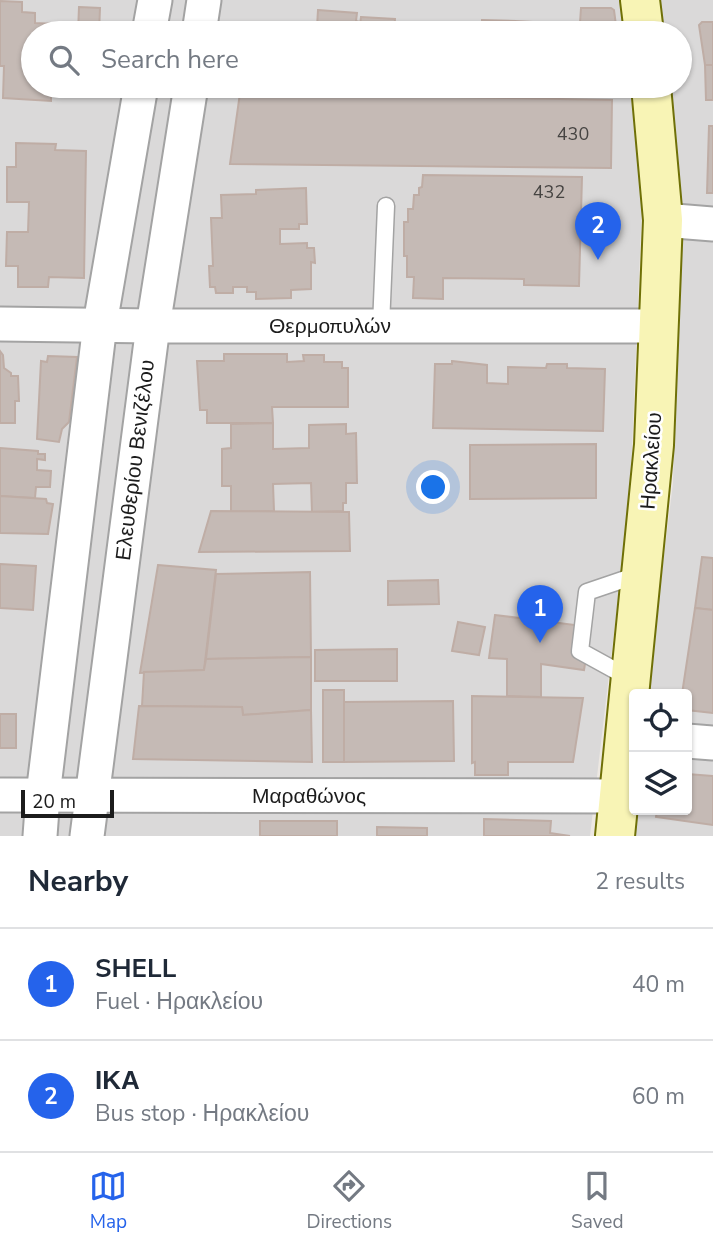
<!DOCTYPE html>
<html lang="en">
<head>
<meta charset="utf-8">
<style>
	:root { --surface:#fff; --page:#f6f6f7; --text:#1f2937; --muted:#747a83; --line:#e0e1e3; --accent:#2563eb }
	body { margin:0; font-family:"Nunito Sans",sans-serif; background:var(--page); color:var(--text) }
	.controls { position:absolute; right:21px; bottom:21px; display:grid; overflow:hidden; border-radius:7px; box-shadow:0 2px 5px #0004 }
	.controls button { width:63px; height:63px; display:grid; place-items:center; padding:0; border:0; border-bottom:2px solid var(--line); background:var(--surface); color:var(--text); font:35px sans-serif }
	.scale { position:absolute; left:21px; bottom:18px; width:93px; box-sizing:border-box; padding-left:7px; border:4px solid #1c1c1c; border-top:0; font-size:19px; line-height:24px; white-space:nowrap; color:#1c1c1c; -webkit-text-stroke:5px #fff; paint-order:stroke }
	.you { position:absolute; left:434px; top:488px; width:24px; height:24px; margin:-18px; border:5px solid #fff; border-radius:50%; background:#1a73e8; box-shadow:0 0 0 10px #1a73e833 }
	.badge { display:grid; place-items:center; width:46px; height:46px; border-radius:50%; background:var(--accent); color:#fff; font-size:23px; font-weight:700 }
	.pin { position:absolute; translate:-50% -58px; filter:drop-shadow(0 2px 4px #0008) }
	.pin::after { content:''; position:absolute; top:37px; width:24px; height:21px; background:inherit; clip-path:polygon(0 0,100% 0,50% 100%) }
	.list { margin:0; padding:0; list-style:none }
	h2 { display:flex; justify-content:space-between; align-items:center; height:91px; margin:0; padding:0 28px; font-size:30px }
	h2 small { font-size:23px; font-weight:400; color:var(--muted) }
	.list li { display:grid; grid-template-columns:46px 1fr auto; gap:21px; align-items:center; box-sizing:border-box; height:112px; padding:0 28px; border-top:2px solid var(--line) }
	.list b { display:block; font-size:26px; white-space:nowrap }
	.list p { margin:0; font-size:23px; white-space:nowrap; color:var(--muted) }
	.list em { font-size:23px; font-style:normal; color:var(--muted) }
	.icon { flex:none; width:38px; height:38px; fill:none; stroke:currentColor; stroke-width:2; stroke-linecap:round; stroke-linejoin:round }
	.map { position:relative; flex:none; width:713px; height:836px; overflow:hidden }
	.search { position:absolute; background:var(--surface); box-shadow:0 2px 5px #0004; left:21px; right:21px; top:21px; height:77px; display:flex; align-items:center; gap:18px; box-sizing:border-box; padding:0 24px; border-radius:38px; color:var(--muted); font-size:26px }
	.sheet { height:315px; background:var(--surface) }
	nav { display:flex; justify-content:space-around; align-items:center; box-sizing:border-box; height:98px; border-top:2px solid var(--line); background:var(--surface); font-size:19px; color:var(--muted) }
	nav a { display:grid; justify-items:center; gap:4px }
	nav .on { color:var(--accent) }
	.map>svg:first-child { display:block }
	.residential { fill:#dad9d9 }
	.building { fill:#c5bab5; stroke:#bfada5; stroke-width:2 }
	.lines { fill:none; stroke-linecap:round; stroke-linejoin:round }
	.lane-casing { stroke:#a3a3a3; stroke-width:19 }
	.street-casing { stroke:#a3a3a3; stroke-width:37 }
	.secondary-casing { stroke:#6f7007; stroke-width:42 }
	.lane { stroke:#fff; stroke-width:16 }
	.street { stroke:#fff; stroke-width:33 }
	.secondary { stroke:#f8f4b5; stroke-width:38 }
	.labels { text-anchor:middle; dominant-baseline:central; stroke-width:5; stroke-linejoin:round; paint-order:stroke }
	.number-label { font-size:18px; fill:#464442 }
	.street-label { font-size:21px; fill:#1c1c1c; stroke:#fff }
</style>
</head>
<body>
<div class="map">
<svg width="713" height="836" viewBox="0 0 713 836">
	<rect width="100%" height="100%" fill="#ede8e2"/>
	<!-- residential -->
	<g class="residential">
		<path d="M 0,0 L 621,0 L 625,33 L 33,33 L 33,86 L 630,86 L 642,204 L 630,497 L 590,836 L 0,836 Z"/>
		<path d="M 657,0 L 713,0 L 713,836 L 630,836 L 634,810 L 687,810 L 687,694 L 647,694 L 673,483 L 677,338 L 665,86 L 680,86 L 680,33 L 661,33 Z"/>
	</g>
	<!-- building -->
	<g class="building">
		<path d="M 0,1 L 22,2 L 22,12 L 35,13 L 35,23 L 55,24 L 54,33 L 33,33 L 33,86 L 51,86 L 51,101 L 3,98 L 4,66 L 0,66 Z"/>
		<path d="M 79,7 L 100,8 L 99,33 L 78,33 Z"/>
		<path d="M 581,8 L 611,8 L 614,10 L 617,33 L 550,33 L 550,23 L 580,23 Z"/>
		<path d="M 318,10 L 357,13 L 356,21 L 360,22 L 359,33 L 308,33 L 308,26 L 317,27 Z"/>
		<path d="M 361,17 L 395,19 L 394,33 L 359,33 Z"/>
		<path d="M 482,20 L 515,21 L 515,33 L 482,33 Z"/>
		<path d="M 515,21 L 550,23 L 550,33 L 515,33 Z"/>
		<path d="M 702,22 L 713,22 L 713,65 L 705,65 L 699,25 Z"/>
		<path d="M 265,25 L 308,26 L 308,33 L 265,33 Z"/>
		<path d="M 394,27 L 451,31 L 451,33 L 394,33 Z"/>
		<path d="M 705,65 L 713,65 L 713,100 L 706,100 Z"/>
		<path d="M 240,93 L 612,100 L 611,168 L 230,164 Z"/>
		<path d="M 709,126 L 713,126 L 713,193 L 707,193 Z"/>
		<path d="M 16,143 L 56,144 L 55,150 L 86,151 L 84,278 L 49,277 L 48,287 L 18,287 L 18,266 L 6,266 L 7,232 L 28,232 L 29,202 L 7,202 L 7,167 L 16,167 Z"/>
		<path d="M 423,175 L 582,177 L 579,286 L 524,285 L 524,279 L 443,278 L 443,299 L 413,298 L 414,277 L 407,277 L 407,256 L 404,256 L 404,222 L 408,222 L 408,209 L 413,209 L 414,195 L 419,195 L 419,188 L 422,187 Z"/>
		<path d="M 306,188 L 307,224 L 299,224 L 299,229 L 280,229 L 280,244 L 307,243 L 307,248 L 314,248 L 315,263 L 311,262 L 311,289 L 291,290 L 291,298 L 256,299 L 256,292 L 247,292 L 247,287 L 233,287 L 233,293 L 216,293 L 215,287 L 210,287 L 209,266 L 213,266 L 211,218 L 222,218 L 221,195 L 256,194 L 256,190 Z"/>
		<path d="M 0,351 L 3,355 L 4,368 L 11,373 L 11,376 L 18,376 L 19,401 L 15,401 L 15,423 L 0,423 Z"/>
		<path d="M 224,354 L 287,354 L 287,362 L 304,361 L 303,355 L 324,355 L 324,362 L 342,362 L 342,368 L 348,368 L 348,407 L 272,407 L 273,423 L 207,423 L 207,410 L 200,410 L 197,361 L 224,361 Z"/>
		<path d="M 48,356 L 77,357 L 69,422 L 62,429 L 59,442 L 37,439 L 41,361 L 47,362 Z"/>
		<path d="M 452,361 L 487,365 L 487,383 L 508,384 L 508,367 L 546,368 L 547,364 L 567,364 L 567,368 L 605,369 L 603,431 L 433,428 L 435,364 L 452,364 Z"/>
		<path d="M 273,423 L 273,449 L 309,448 L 309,425 L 346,424 L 346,434 L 356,433 L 357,483 L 346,483 L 346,503 L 343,503 L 343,511 L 312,512 L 311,483 L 273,484 L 274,511 L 231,512 L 231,486 L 222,486 L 222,449 L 231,448 L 231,424 Z"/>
		<path d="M 596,444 L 596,498 L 470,499 L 470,445 Z"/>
		<path d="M 0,448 L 38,451 L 38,454 L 45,454 L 45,460 L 37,459 L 37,470 L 51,471 L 50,487 L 36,487 L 35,498 L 0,496 Z"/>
		<path d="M 0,496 L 46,499 L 47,503 L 53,504 L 48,534 L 0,533 Z"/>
		<path d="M 211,511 L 349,512 L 350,551 L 199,552 Z"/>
		<path d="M 702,557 L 713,558 L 713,610 L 695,608 Z"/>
		<path d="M 0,564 L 36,566 L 33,610 L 0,608 Z"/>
		<path d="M 158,565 L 216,570 L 204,670 L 140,673 Z"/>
		<path d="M 310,572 L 311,657 L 206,659 L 216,574 Z"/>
		<path d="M 438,580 L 439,604 L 388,605 L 388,581 Z"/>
		<path d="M 695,608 L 713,610 L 713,713 L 687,710 L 687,694 L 682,694 Z"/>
		<path d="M 495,615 L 591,627 L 584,670 L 541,664 L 541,697 L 507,696 L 507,659 L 489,658 Z"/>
		<path d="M 458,622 L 485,627 L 479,655 L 452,651 Z"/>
		<path d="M 397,649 L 397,681 L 315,681 L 315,650 Z"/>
		<path d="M 311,657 L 311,710 L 243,715 L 242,707 L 142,706 L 144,672 L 204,670 L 206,659 Z"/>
		<rect x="323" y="690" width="21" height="72"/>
		<path d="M 472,696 L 583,698 L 573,762 L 508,762 L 508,775 L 475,775 L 475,762 L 472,763 Z"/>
		<path d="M 453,701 L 454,761 L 344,762 L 344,702 Z"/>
		<path d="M 139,706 L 242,707 L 243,715 L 311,710 L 312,762 L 133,759 Z"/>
		<rect x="0" y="714" width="16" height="34"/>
		<path d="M 687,774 L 713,776 L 713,825 L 656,817 L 657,810 L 687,810 Z"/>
		<path d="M 484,819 L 551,821 L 550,833 L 570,836 L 484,836 Z"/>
		<rect x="260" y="821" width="77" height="15"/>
		<path d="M 377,827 L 427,828 L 427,836 L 377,836 Z"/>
	</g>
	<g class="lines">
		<!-- lane casing -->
		<g class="lane-casing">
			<g id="lane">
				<path d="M 381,326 L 386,206"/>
				<path d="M 631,679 L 580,651 L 587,592 L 640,574"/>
			</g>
		</g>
		<!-- street casing -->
		<g class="street-casing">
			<g id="street">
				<path d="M 149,33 L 155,0"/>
				<path d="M 199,33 L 204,0"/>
				<path d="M 663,220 L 713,224"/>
				<path d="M 0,324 L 153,326 L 659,326"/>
				<path d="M 687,741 L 713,743"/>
				<path d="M 0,795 L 618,796"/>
				<path d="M 40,836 L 43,795 L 100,324 L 141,86"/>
				<path d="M 87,836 L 153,326 L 191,86"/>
			</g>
		</g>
		<!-- secondary casing -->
		<g class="secondary-casing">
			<g id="secondary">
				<path d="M 640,0 L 644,33"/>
				<path d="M 615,836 L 654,445 L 663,220 L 651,86"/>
			</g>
		</g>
		<!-- lane -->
		<use href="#lane" class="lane"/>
		<!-- street -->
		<use href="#street" class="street"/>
		<!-- secondary -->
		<use href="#secondary" class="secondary"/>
	</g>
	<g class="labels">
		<!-- number labels -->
		<g class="number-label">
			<text x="573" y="134">430</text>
			<text x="549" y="192">432</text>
		</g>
		<!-- street labels -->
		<g class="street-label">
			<text x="330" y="326">Θερμοπυλών</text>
			<text transform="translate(135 460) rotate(-83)">Ελευθερίου Βενιζέλου</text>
			<text transform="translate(651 461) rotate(-86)">Ηρακλείου</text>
			<text x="309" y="796">Μαραθώνος</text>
		</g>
	</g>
</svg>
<div class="controls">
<button><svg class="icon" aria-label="locate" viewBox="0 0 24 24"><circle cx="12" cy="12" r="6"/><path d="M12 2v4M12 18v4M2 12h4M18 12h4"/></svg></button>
<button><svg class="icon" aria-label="layers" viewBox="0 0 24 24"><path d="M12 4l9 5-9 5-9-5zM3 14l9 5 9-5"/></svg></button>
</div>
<div class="scale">20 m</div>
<div class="you"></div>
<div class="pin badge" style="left:540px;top:643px">1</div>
<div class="pin badge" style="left:598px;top:260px">2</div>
<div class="search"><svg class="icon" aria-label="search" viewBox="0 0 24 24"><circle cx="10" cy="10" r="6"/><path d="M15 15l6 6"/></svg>Search here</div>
</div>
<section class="sheet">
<h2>Nearby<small>2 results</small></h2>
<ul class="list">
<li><span class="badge">1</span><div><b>SHELL</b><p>Fuel · Ηρακλείου</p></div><em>40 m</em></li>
<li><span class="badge">2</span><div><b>ΙΚΑ</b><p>Bus stop · Ηρακλείου</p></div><em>60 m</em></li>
</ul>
</section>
<nav>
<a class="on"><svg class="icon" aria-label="map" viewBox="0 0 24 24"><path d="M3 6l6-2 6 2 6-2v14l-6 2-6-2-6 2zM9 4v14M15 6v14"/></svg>Map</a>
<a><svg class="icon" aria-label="directions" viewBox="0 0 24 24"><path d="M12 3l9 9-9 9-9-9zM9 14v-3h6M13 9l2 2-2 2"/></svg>Directions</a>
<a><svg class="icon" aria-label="saved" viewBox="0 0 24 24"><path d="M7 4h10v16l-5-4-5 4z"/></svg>Saved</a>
</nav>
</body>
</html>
